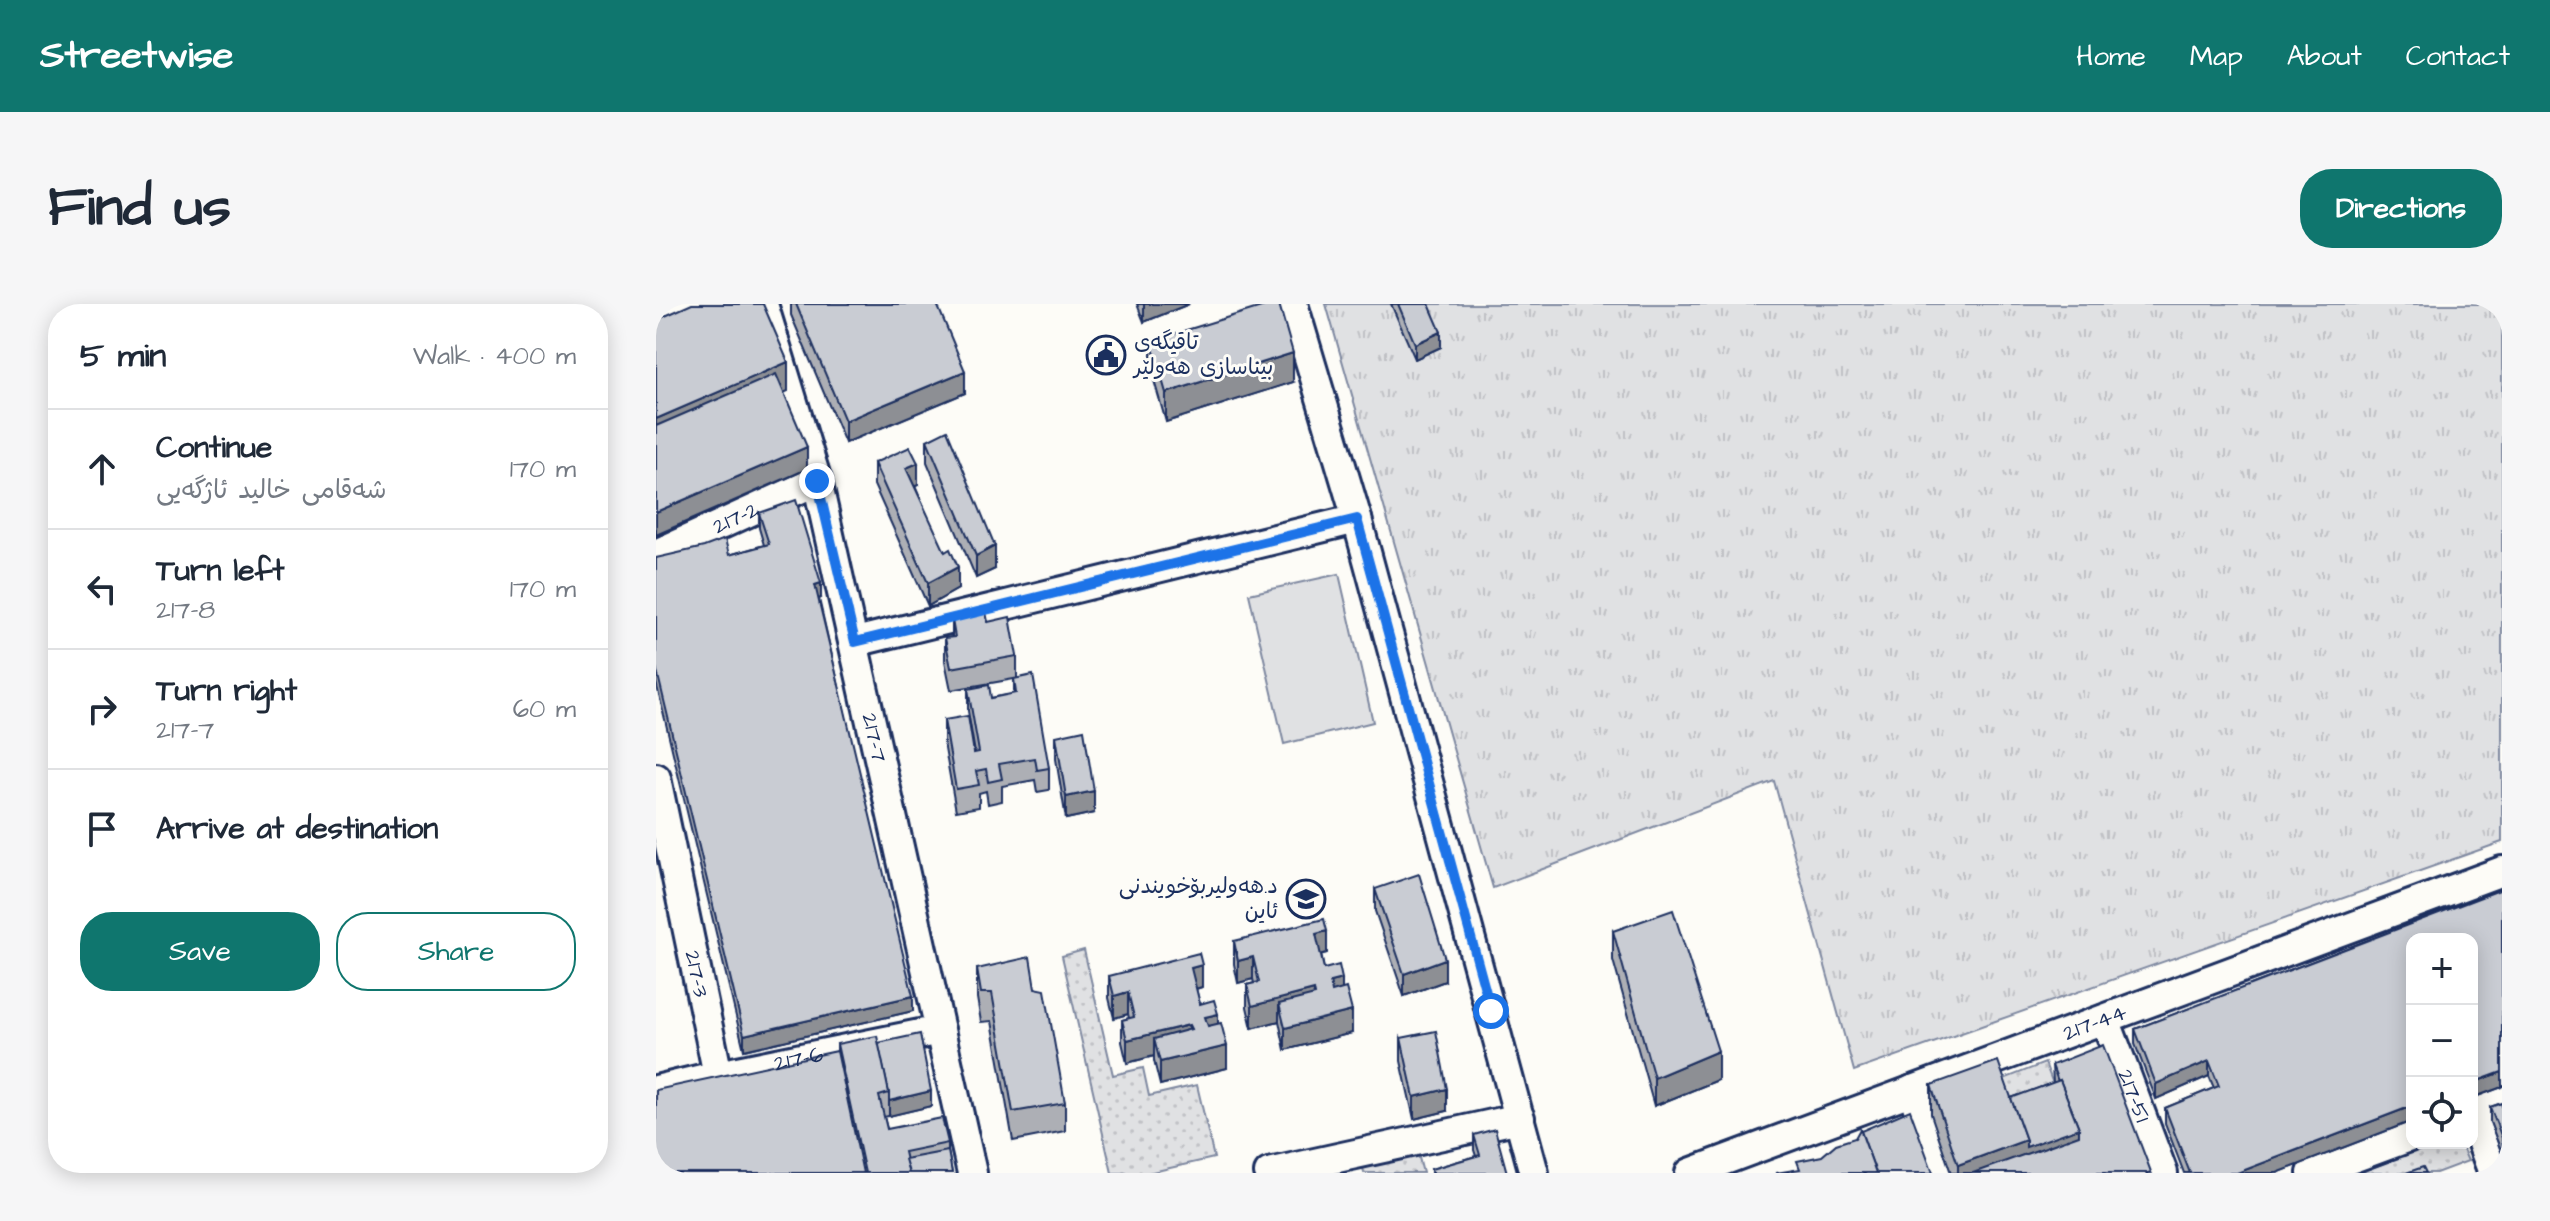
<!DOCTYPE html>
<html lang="en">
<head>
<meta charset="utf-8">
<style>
	:root { --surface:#fff; --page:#f6f6f7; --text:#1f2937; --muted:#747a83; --line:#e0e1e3; --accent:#0f766e }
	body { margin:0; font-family:"Architects Daughter","Playpen Sans Arabic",sans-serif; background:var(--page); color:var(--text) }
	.controls { position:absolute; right:24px; bottom:24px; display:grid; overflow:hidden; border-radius:16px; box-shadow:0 4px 20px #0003 }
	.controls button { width:72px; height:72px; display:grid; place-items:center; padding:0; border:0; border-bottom:2px solid var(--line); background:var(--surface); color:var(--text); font:40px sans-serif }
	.stop { position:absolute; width:24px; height:24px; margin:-18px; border:6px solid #1a73e8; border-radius:50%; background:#fff }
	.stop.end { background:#1a73e8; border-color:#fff; box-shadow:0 2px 8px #0008 }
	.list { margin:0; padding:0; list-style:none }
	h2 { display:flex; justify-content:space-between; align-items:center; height:104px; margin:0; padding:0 32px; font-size:34px }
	h2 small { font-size:26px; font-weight:400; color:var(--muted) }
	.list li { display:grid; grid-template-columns:52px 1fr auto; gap:24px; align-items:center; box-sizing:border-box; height:120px; padding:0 32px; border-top:2px solid var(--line) }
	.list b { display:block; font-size:30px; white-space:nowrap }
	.list p { margin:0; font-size:26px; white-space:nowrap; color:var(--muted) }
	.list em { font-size:26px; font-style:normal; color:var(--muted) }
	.actions { display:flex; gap:16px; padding:24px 32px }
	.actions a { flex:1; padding:18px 0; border:2px solid var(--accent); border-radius:32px; text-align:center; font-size:28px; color:var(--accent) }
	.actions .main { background:var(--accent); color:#fff }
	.icon { flex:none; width:44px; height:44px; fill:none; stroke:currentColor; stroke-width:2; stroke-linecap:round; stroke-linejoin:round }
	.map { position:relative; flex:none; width:1846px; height:869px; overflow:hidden; border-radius:32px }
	header { display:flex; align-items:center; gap:48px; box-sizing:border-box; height:112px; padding:0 40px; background:var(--accent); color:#fff }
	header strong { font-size:38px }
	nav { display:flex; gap:44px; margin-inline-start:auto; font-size:28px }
	.intro { display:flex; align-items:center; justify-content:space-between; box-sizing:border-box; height:192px; padding:0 48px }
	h1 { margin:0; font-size:56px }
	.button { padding:20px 36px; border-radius:32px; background:var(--accent); color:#fff; font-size:28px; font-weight:700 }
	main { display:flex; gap:48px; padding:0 48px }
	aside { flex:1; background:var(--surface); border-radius:32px; box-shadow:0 4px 20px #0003 }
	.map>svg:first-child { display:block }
	.grass { fill:url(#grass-tufts); stroke:#7e88a0; stroke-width:2 }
	.park { fill:#e0e1e3; stroke:#7e88a0; stroke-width:2 }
	.garden { fill:url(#garden-dots); stroke:#7e88a0; stroke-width:2 }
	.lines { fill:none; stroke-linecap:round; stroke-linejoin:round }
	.minor-casing { stroke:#1b2f5e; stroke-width:34 }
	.minor { stroke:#fdfcf7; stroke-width:28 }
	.wall { fill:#adafb5; stroke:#1b2f5e; stroke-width:2 }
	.shaded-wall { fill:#8d8f94; stroke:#1b2f5e; stroke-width:2 }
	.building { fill:#c9ccd3; stroke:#1b2f5e; stroke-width:2 }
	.route { stroke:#1a73e8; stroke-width:10 }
	.labels { text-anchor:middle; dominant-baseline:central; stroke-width:6; stroke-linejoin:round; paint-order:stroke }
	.poi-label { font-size:22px; fill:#1b2f5e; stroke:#fdfcf7; text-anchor:start }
	.street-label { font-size:22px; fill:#1b2f5e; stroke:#fdfcf7 }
</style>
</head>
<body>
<header>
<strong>Streetwise</strong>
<nav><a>Home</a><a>Map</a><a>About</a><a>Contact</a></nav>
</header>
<div class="intro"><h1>Find us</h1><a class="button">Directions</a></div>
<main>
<aside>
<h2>5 min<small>Walk · 400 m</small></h2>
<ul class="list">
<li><svg class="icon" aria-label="ahead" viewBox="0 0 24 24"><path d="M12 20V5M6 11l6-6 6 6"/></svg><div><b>Continue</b><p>شەقامی خالید ئاژگەیی</p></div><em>170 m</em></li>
<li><svg class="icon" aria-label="left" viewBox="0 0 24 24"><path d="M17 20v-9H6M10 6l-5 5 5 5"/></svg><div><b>Turn left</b><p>217-8</p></div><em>170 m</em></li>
<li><svg class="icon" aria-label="right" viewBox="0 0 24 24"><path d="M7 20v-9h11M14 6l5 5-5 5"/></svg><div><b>Turn right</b><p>217-7</p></div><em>60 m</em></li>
<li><svg class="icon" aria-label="arrive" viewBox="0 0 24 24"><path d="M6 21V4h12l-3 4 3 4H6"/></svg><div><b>Arrive at destination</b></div></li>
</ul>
<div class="actions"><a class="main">Save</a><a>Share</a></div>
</aside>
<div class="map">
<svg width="1846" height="869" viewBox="0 0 1846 869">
	<defs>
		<pattern id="grass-tufts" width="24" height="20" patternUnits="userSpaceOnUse" patternTransform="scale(2)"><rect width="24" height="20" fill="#e0e1e3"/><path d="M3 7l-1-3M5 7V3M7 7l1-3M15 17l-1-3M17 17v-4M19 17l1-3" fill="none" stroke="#c0c1c5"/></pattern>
		<pattern id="garden-dots" width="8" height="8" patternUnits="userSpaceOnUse" patternTransform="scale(2)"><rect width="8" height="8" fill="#e0e1e3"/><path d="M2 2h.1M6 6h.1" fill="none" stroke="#c0c1c5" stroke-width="1.8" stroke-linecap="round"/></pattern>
	</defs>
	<rect width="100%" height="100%" fill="#fdfcf7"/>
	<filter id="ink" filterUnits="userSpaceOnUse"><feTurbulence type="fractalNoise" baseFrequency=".0125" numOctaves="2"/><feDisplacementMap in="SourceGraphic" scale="16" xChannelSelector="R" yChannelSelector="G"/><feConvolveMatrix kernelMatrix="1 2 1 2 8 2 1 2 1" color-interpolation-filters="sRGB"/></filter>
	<g filter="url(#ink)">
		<!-- grass -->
		<path class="grass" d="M 670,0 L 1846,0 L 1846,538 L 1198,767 L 1118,477 L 837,584 Z"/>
		<!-- park -->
		<path class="park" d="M 683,270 L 717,418 L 628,440 L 593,290 Z"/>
		<!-- garden -->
		<g class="garden">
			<path d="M 428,646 L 457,771 L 487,764 L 493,792 L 541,781 L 558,854 L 492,869 L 456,869 L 406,652 Z"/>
			<path d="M 1389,759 L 1404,798 L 1354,817 L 1340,778 Z"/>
			<path d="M 1778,839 L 1804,839 L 1812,857 L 1780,869 L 1703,869 Z"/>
			<path d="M 762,850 L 767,869 L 708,869 L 707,864 Z"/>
		</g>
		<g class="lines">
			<!-- minor casing -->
			<g class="minor-casing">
				<g id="minor">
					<path id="s1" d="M 107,0 L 161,177 L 316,869"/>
					<path d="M 637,0 L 701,215 L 878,869"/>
					<path id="s2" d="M 0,250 L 161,177"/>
					<path d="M 199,338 L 701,215"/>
					<path id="s3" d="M 0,474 L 62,771"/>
					<path id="s4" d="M 1449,715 L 1507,869"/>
					<path id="s5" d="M 0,786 L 62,771 L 284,726"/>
					<path d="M 1256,786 L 1284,869"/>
					<path d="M 1816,810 L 1846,797"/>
					<path d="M 1816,812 L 1837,869"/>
					<path d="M 613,869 L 864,814"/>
					<path id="s6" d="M 1034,869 L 1846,567"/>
					<path d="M 1656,869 L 1756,832"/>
				</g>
			</g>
			<!-- minor -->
			<use href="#minor" class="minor"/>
		</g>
		<!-- wall -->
		<g class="wall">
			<path d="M 135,0 L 281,0 L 309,89 L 189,139 L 135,11 Z"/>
			<path d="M 481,0 L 533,0 L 488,18 Z"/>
			<path d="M 735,0 L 773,0 L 785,43 L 759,55 Z"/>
			<path d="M 495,37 L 637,78 L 510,118 L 495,66 Z"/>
			<path d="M 271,136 L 339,265 L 320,274 L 271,158 Z"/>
			<path d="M 218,159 L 262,181 L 259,182 L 302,285 L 272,302 L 218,181 Z"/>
			<path d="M 103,209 L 165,294 L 163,295 L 257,707 L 88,746 L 0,378 L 0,254 L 73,251 L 108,241 L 103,224 Z"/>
			<path d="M 296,316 L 332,318 L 361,352 L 361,374 L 393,464 L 393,486 L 381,488 L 379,476 L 346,482 L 346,497 L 332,500 L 330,487 L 323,489 L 323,503 L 300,507 L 288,439 L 288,416 L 319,449 L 312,407 L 312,385 L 335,394 L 358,390 L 358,375 L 295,386 L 289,357 L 289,334 L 296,333 Z"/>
			<path d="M 400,432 L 438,509 L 410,515 L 400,455 Z"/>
			<path d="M 719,585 L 789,677 L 748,692 L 719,607 Z"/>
			<path d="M 1846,585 L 1846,783 L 1816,794 L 1816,635 L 1756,635 L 1756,817 L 1621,869 L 1528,869 L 1509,819 L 1509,804 L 1558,784 L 1553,772 L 1500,795 L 1479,740 L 1479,725 Z"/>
			<path d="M 957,627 L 1062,776 L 998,802 L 957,656 Z"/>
			<path d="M 578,637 L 671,649 L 665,650 L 668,665 L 686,685 L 696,729 L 629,746 L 623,717 L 596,724 L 591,703 L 591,681 L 598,679 L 597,675 L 582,679 L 578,660 Z"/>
			<path d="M 321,665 L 379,684 L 409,799 L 409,827 L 357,837 L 336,717 L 325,718 L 321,694 Z"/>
			<path d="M 453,672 L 546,683 L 540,685 L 544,700 L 562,720 L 571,764 L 504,781 L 498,757 L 498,752 L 471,759 L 466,738 L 466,716 L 473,714 L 472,710 L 458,714 L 453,694 Z"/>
			<path d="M 745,734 L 791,807 L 758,815 L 745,757 Z"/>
			<path d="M 222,739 L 275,802 L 228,813 L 231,825 L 292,839 L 292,847 L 296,869 L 0,869 L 181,747 L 181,740 Z"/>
			<path d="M 1396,761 L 1495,869 L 1295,869 L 1275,810 L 1275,781 L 1355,794 L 1397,779 Z"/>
			<path d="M 1846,799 L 1846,849 L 1834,818 L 1834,803 Z"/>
			<path d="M 818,831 L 851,869 L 775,869 L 775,865 L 820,852 L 818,846 Z"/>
		</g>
		<!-- shaded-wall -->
		<g class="shaded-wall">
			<path d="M 488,0 L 533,0 L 488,18 Z"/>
			<path d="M 785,28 L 785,43 L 759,55 L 759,40 Z"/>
			<path d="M 637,49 L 637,78 L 510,118 L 510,89 Z"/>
			<path d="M 132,58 L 132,87 L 0,144 L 0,115 Z"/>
			<path d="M 309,67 L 309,89 L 189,139 L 189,117 Z"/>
			<path d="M 151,143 L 151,165 L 0,231 L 0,208 Z"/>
			<path d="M 262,159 L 262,181 L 250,186 L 250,164 Z"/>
			<path d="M 339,242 L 339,265 L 320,274 L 320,252 Z"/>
			<path d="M 302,263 L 302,285 L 272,302 L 272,279 Z"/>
			<path d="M 165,279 L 165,294 L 159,296 L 159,281 Z"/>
			<path d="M 438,487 L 438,509 L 410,515 L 410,493 Z"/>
			<path d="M 671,627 L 671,649 L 660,652 L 660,630 Z"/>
			<path d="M 597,653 L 597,675 L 582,679 L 582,657 Z"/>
			<path d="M 789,655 L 789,677 L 748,692 L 748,670 Z"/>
			<path d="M 546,661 L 546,683 L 535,686 L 535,664 Z"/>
			<path d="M 686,675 L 686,697 L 674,700 L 674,678 Z"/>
			<path d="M 658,686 L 658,708 L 623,700 L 623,717 L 596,724 L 596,702 Z"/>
			<path d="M 472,688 L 472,710 L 458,714 L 458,692 Z"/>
			<path d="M 257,692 L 257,707 L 88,746 L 88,731 Z"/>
			<path d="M 696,707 L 696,729 L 629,746 L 629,724 Z"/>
			<path d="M 562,710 L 562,732 L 549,735 L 549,713 Z"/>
			<path d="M 533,721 L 533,743 L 498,735 L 498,752 L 471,759 L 471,736 Z"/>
			<path d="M 571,742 L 571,764 L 504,781 L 504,758 Z"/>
			<path d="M 1062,747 L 1062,776 L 998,802 L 998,774 Z"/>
			<path d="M 1553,757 L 1553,772 L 1500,795 L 1500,780 Z"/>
			<path d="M 1846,768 L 1846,783 L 1816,794 L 1816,779 Z"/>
			<path d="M 791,785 L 791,807 L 758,815 L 758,793 Z"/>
			<path d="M 275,787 L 275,802 L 233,812 L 233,797 Z"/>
			<path d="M 1756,802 L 1756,817 L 1621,869 L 1581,869 Z"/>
			<path d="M 1423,824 L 1423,846 L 1359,869 L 1302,869 L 1302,861 L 1370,836 Z"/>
		</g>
		<!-- building -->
		<g class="building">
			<path d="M 36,0 L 107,0 L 132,58 L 0,115 L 0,16 Z"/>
			<path d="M 140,0 L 281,0 L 309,67 L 189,117 Z"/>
			<path d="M 615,0 L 623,0 L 637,49 L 510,89 L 495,37 Z"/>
			<path d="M 742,0 L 773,0 L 785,28 L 759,40 Z"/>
			<path d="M 120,70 L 151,143 L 0,208 L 0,122 Z"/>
			<path d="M 291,126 L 339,242 L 320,252 L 271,136 Z"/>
			<path d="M 254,143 L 262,159 L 250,164 L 289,248 L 294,245 L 302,263 L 272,279 L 218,159 Z"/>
			<path d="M 140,196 L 165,279 L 159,281 L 257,692 L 88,731 L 0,363 L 0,254 L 48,243 L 69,235 L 73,251 L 113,240 L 103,209 Z"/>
			<path d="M 330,308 L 332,318 L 354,313 L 361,352 L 295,364 L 289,334 L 299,333 L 296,316 Z"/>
			<path d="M 377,371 L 393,464 L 381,466 L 379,454 L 343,460 L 346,475 L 332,478 L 330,465 L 320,467 L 323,481 L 300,485 L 288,416 L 312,412 L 318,449 L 323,448 L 312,385 L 333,381 L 335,394 L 360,389 L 358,375 Z"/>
			<path d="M 428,426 L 438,487 L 410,493 L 400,432 Z"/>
			<path d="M 763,570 L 789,655 L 748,670 L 719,585 Z"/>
			<path d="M 1846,585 L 1846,768 L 1816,779 L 1816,635 L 1756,635 L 1756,802 L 1581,869 L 1534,869 L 1509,804 L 1563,782 L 1553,757 L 1500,780 L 1479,725 Z"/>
			<path d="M 1017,606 L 1062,747 L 998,774 L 957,627 Z"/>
			<path d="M 668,615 L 671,627 L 660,630 L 668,665 L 683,661 L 686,675 L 674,678 L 676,688 L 690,684 L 696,707 L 629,724 L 623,700 L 659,691 L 658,686 L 596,702 L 591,681 L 603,678 L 597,653 L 582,657 L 578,637 Z"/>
			<path d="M 543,649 L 546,661 L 535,664 L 544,700 L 558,696 L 562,710 L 549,713 L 552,722 L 565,719 L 571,742 L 504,758 L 498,735 L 535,725 L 533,721 L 471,736 L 466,716 L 478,713 L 472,688 L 458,692 L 453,672 Z"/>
			<path d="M 374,653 L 379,684 L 389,686 L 409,799 L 357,808 L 336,689 L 325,689 L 321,665 Z"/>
			<path d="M 780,727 L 791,785 L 758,793 L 745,734 Z"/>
			<path d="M 264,730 L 275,787 L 233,797 L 233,789 L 222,739 Z"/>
			<path d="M 221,732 L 233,789 L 223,792 L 231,825 L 286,814 L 292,839 L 248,848 L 253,869 L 209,869 L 181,740 Z"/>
			<path d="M 1447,741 L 1495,868 L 1492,869 L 1317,869 L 1423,831 L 1423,824 L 1404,776 L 1402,777 L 1396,761 Z"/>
			<path d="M 181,747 L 207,869 L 0,869 L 0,786 Z"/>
			<path d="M 1342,757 L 1370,836 L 1302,861 L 1275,781 Z"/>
			<path d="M 1404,776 L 1423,824 L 1370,843 L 1370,836 L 1355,794 Z"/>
			<path d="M 1846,799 L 1846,834 L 1834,803 Z"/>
			<path d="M 1254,806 L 1277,869 L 1220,869 L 1205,827 Z"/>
			<path d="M 839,825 L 851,869 L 776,869 L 775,865 L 824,851 L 818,831 Z"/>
			<path d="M 1204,825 L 1220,869 L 1120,869 L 1144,865 L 1141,857 L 1166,852 L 1180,840 L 1199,834 Z"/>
			<path d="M 292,847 L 296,869 L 253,869 L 249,855 Z"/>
			<path d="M 1767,863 L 1770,869 L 1750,869 Z"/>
		</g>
	</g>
	<g class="lines" filter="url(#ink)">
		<!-- route -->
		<path class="route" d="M 161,177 L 199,338 L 701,215 L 835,707"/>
	</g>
	<!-- icons -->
	<defs>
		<g id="civic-ring" transform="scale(2)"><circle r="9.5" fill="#fdfcf7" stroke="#1b2f5e" stroke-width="1.5"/><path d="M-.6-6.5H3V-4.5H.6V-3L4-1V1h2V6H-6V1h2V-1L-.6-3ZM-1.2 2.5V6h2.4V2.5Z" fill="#1b2f5e"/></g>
		<g id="school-ring" transform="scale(2)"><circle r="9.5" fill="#fdfcf7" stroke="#1b2f5e" stroke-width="1.5"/><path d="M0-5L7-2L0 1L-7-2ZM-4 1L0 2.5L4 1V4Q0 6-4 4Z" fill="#1b2f5e"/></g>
	</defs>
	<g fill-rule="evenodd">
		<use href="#civic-ring" x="450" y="51"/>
		<use href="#school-ring" x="650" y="595"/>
	</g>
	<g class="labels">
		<!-- poi labels -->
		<g class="poi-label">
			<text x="478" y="38">تاقیگەی<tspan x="478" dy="25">بیناسازی هەولێر</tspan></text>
			<text x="622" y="582" text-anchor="end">د.هه‌ولیربۆخویندنی<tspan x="622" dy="25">ئاین</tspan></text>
		</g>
		<!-- street labels -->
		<g class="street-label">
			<text stroke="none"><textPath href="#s2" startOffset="88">217-2</textPath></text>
			<text stroke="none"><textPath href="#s1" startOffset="448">217-7</textPath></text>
			<text stroke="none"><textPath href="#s3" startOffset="200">217-3</textPath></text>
			<text stroke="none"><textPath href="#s6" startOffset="432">217-44</textPath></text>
			<text stroke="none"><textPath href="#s5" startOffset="146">217-6</textPath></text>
			<text stroke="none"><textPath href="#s4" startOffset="82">217-51</textPath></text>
		</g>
	</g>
</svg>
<div class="controls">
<button>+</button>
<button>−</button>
<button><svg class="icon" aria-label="locate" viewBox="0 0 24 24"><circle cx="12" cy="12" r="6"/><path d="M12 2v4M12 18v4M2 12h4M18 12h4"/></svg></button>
</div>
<div class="stop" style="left:835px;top:707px"></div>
<div class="stop end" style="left:161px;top:177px"></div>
</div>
</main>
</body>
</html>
